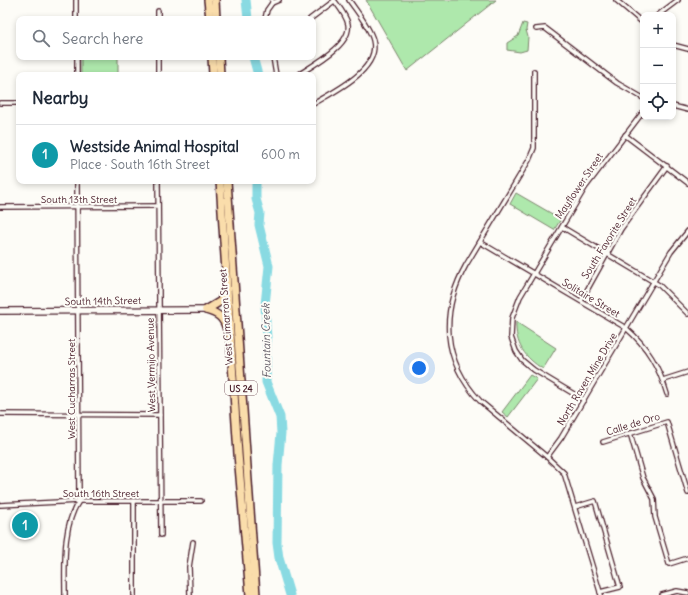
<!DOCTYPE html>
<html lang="en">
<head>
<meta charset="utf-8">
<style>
	:root { --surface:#fff; --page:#f2f2f3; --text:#1f2937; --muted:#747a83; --line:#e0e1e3; --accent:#d1495b }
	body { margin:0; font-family:Delius,sans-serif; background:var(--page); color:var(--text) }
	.controls { position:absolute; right:12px; top:12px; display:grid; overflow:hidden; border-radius:8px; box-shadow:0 2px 6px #0003 }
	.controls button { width:36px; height:36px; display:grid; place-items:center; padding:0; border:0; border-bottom:1px solid var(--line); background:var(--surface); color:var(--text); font:20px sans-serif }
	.you { position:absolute; left:419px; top:368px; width:14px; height:14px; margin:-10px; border:3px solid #fff; border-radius:50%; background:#1a73e8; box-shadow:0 0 0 6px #1a73e833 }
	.badge { display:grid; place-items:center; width:26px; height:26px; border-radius:50%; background:var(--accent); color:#fff; font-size:13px; font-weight:700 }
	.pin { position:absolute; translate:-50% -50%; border:2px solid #fff; box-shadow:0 1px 4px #0006 }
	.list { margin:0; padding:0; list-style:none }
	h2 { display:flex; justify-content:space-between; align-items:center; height:52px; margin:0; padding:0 16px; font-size:17px }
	h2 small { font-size:13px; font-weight:400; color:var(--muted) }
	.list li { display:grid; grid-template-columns:26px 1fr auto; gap:12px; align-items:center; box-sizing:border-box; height:60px; padding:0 16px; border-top:1px solid var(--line) }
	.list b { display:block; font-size:15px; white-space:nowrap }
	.list p { margin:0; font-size:13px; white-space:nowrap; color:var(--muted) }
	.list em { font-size:13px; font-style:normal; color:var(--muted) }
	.icon { flex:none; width:22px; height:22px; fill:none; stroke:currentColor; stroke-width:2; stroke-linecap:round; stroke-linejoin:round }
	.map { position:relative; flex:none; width:688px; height:595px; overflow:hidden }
	.search { position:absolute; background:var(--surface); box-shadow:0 2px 6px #0003; left:16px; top:16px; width:300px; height:44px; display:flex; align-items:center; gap:10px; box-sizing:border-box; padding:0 14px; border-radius:8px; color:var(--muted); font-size:15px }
	.panel { position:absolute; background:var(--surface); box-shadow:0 2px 6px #0003; left:16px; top:72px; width:300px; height:112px; border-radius:8px }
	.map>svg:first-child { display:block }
	.green { fill:#aee8ac; stroke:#7c846c }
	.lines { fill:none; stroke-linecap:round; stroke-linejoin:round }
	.river { stroke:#89dae2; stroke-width:9 }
	.street-casing { stroke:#4a1f2b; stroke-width:6 }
	.secondary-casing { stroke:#4a1f2b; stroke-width:8 }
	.highway-casing { stroke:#4a1f2b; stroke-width:10 }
	.street { stroke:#fdfcf7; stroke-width:3.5 }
	.secondary { stroke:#fdfcf7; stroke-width:5.5 }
	.highway { stroke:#faddab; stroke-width:7 }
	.labels { text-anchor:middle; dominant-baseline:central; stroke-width:4; stroke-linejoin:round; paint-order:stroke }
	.shield { fill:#fdfcf7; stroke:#806168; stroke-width:1 }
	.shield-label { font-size:9px; font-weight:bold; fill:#4a1f2b }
	.street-label { font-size:10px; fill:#4a1f2b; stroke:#fdfcf7 }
	.water-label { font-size:11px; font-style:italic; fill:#5d5762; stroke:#fdfcf7 }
</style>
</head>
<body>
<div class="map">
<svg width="688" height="595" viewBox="0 0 688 595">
	<rect width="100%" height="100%" fill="#fdfcf7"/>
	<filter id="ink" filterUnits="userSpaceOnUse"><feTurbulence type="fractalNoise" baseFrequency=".025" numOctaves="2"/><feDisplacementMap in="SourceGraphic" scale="8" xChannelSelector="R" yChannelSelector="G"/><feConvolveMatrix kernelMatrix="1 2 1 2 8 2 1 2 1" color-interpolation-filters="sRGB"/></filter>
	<g filter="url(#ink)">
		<!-- green -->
		<g class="green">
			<path d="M 366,0 L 496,0 L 407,71 Z"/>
			<path d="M 523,23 L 527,24 L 526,30 L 528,37 L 527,50 L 520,52 L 507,50 L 507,43 L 518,36 Z"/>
			<rect x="81" y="57" width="37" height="18"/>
			<path d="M 516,193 L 561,219 L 554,230 L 510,204 Z"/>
			<path d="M 516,322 L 556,348 L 543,369 C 525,358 515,344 516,322 Z"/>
			<path d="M 530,375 L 537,379 L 508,417 L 502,412 Z"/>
		</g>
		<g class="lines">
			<!-- river -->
			<g class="river">
				<path d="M 246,0 L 248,19"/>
				<path d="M 253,57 L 258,75"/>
				<path d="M 256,181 L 256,199 L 260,213 L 259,225 L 269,266 L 265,305 L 267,339 L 266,382 L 280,417 L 281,433 L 278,465 L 277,543 L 279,558 L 290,595"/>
			</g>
			<!-- street casing -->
			<g class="street-casing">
				<g id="street">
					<path d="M 76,0 L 76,19"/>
					<path d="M 616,0 L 643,23"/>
					<path d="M 272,3 L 279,0"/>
					<path d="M 658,15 L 678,0"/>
					<path d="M 158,19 L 158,11"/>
					<path d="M 265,19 L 267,10 L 272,3 L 272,0"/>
					<path d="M 310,19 L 334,1"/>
					<path d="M 536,29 L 545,28 L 617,83 L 643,98"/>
					<path d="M 673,45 L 688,49"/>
					<path d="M 77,57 L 77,75"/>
					<path d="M 273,57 L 276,75"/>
					<path d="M 534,71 L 534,148 L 529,160 L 466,265 C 440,312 442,360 480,401 L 547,457 L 561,438 L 671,252 L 688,231"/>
					<path d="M 158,75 L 158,57"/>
					<path d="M 298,75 C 313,65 352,45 348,24 C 346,15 339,7 334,0"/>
					<path d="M 0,103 L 19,103"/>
					<path d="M 313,104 C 333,92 381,70 373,40 C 369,26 357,12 349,0"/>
					<path d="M 673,106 L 688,110"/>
					<path d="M 625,135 L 688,183"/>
					<path d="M 158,181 L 161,535"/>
					<path d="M 0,207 L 158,206"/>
					<path d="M 562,227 L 659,285 L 688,314"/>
					<path d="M 480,242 L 626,328 C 648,347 659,367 667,394"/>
					<path d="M 581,301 L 621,229 L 667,166"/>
					<path d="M 663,380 L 688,372"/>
					<path d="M 584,400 L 534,370 L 522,360 L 516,351 L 511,337 L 512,318 L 520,297 L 585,188 L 643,112"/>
					<path d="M 0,414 L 160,415"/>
					<path d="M 630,433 L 643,478 L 654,499 L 655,517 L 669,564 L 688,558"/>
					<path d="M 603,442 L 667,422 L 688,493"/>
					<path d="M 547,457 L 564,473 L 601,595"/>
					<path d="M 0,505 L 79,501 L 201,501"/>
					<path d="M 575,507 L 595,501 L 620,587 L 600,592"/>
					<path d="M 65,595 C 65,566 62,526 79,501 L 77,181"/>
					<path d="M 134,595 L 134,501"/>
					<path d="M 190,595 L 189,567 L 193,542"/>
					<path d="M 662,595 L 677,591 L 688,593"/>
				</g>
			</g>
			<!-- secondary casing -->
			<g class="secondary-casing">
				<path id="secondary" d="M 0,311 L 206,310"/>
			</g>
			<!-- highway casing -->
			<g class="highway-casing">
				<g id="highway">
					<path d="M 208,0 L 210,19"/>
					<path d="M 215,0 L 216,19"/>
					<path d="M 212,57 L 213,75"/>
					<path d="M 219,57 L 220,75"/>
					<path d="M 220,181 L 238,454 L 250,595"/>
					<path d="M 227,181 L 256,595"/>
					<path d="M 206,310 C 217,313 224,317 227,330"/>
					<path d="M 206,310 L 221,301 L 225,288"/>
				</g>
			</g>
			<!-- street -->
			<use href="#street" class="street"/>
			<!-- secondary -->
			<use href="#secondary" class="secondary"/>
			<!-- highway -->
			<use href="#highway" class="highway"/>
		</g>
	</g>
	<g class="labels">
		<!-- shield labels -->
		<rect class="shield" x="225" y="381" width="32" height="14" rx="3"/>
		<g class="shield-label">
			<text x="241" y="388">US 24</text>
		</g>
		<!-- street labels -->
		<g class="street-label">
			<text transform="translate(579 186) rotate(-56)">Mayflower Street</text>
			<text x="79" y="199">South 13th Street</text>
			<text transform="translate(609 238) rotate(-58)">South Favorite Street</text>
			<text transform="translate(591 298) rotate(31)">Solitaire Street</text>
			<text transform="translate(103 301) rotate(-1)">South 14th Street</text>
			<text transform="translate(226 317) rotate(-94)">West Cimarron Street</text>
			<text transform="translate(151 365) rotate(-91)">West Vermijo Avenue</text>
			<text transform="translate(587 379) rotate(-59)">North Raven Mine Drive</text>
			<text transform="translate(71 389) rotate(-90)">West Cucharras Street</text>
			<text transform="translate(633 424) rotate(-17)">Calle de Oro</text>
			<text x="101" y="493">South 16th Street</text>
		</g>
		<!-- water labels -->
		<g class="water-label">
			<text transform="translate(266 341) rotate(-91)">Fountain Creek</text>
		</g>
	</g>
</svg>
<div class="controls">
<button>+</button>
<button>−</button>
<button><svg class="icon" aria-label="locate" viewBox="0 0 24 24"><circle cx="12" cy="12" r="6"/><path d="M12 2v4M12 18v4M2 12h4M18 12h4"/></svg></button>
</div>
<div class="you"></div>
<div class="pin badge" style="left:25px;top:525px;background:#0f9aa8">1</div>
<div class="search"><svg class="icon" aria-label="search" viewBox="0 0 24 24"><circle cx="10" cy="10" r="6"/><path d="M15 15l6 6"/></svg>Search here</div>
<section class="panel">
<h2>Nearby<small></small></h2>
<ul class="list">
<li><span class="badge" style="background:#0f9aa8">1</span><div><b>Westside Animal Hospital</b><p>Place · South 16th Street</p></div><em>600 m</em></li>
</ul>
</section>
</div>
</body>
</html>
